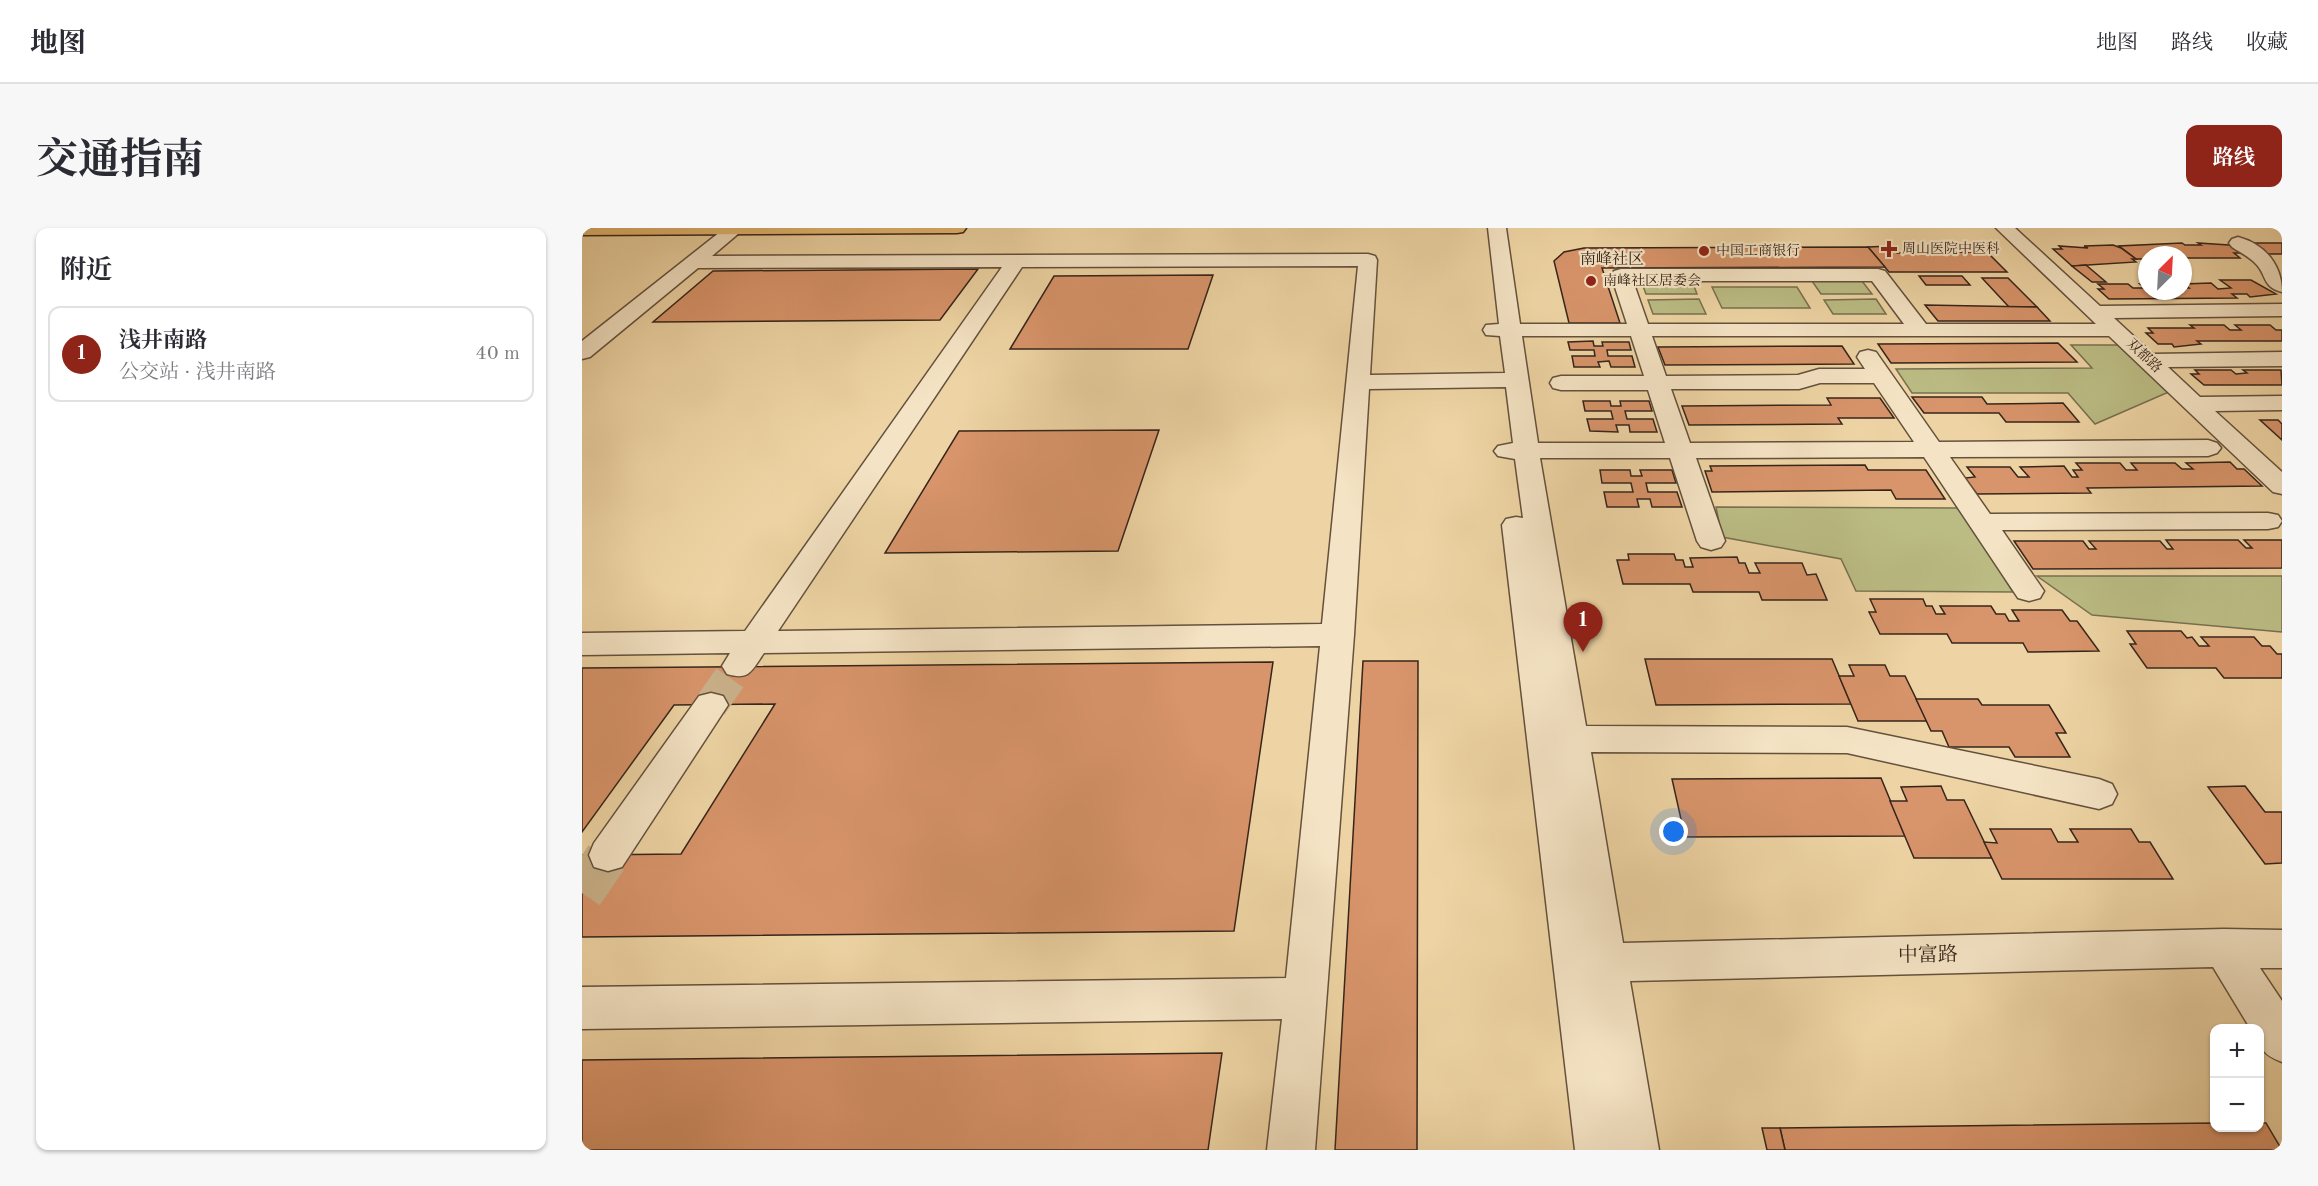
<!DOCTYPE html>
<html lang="zh">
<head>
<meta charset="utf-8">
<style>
	:root { --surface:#fff; --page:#f7f7f7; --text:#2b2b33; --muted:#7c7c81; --line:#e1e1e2; --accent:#8f2418 }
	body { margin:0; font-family:"Old Standard TT","Noto Serif SC",serif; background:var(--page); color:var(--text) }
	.controls { position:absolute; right:18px; bottom:18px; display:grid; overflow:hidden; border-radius:12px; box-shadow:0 2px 4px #0004 }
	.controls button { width:54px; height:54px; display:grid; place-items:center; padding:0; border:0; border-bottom:2px solid var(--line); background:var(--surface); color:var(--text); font:30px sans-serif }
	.compass { position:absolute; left:1556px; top:18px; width:54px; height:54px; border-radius:50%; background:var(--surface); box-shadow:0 2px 4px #0004; rotate:24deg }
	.you { position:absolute; left:1092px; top:604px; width:21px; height:21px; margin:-15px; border:4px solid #fff; border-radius:50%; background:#1a73e8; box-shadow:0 0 0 9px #1a73e833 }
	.badge { display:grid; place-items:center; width:39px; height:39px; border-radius:50%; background:var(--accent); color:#fff; font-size:20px; font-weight:700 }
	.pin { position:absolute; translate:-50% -50px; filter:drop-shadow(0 2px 3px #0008) }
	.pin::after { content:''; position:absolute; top:32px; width:21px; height:18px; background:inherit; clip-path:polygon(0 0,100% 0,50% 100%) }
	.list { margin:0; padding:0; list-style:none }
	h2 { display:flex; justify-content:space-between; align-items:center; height:78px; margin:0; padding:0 24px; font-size:26px }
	h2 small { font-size:20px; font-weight:400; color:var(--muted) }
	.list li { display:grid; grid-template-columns:39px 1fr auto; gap:18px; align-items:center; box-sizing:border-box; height:96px; margin:0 12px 12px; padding:0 12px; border:2px solid var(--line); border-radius:12px }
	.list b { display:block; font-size:22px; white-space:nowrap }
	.list p { margin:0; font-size:20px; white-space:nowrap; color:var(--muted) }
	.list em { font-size:20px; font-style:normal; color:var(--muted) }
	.map { position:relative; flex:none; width:1700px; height:922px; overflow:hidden; border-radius:12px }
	header { display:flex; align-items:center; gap:36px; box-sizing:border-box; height:84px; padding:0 30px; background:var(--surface); border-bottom:2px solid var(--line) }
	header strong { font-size:28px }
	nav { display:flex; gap:33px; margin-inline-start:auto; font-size:21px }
	.intro { display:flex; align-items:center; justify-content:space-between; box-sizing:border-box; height:144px; padding:0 36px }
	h1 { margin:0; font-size:42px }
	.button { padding:15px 27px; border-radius:12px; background:var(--accent); color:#fff; font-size:21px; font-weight:700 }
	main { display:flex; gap:36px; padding:0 36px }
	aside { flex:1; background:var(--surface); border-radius:12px; box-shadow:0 2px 4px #0004 }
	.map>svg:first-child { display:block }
	.green { fill:#bbbc84; stroke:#787050; stroke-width:1.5 }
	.building { fill:#d8946a; stroke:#36251b; stroke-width:1.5 }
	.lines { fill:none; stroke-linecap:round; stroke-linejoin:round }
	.minor-tunnel-far1 { stroke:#c9b189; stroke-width:33; stroke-dasharray:33 16; stroke-linecap:butt }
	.minor-tunnel { stroke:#c9b189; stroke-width:43; stroke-dasharray:43 21; stroke-linecap:butt }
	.minor-casing { stroke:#64513d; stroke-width:3 }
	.major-casing { stroke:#36251b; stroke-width:3 }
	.minor { fill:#f4e3c4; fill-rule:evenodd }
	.major { fill:#e7ba72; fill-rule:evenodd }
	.poi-dot { fill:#8f2418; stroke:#f4e3c4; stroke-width:2 }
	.labels { text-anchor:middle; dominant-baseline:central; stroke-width:4.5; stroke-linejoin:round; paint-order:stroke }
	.far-poi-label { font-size:14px; fill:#36251b; stroke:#f4e3c4; text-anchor:start }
	.far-street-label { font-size:14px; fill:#36251b; stroke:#f4e3c4 }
	.far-quarter-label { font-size:16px; fill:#36251b; stroke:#f4e3c4 }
	.near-street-label { font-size:20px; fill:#36251b; stroke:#f4e3c4 }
</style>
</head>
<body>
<header>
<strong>地图</strong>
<nav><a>地图</a><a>路线</a><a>收藏</a></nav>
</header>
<div class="intro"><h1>交通指南</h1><a class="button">路线</a></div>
<main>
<aside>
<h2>附近<small></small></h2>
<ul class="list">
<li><span class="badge">1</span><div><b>浅井南路</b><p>公交站 · 浅井南路</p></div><em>40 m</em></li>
</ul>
</aside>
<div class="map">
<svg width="1700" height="922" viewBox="0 0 1700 922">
	<rect width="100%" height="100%" fill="#eed4a4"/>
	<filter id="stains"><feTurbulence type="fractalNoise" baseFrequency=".00333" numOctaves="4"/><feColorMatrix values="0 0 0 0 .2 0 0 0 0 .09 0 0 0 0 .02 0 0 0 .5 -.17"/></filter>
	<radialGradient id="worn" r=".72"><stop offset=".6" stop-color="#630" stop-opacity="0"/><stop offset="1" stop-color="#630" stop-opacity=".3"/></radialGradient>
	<!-- green -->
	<g class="green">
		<path d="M 1059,53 L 1110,53 L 1115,66 L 1064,66 Z"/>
		<path d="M 1230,53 L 1280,53 L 1290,66 L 1239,66 Z"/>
		<path d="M 1130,59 L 1215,59 L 1228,80 L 1140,80 Z"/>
		<path d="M 1117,71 L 1124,86 L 1071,86 L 1066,72 Z"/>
		<path d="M 1294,71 L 1304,86 L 1251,86 L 1242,72 Z"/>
		<path d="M 1489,117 L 1540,117 L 1589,163 L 1513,196 L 1486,165 L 1330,165 L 1314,141 L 1510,140 Z"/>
		<path d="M 1134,279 L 1378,280 L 1431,364 L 1274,363 L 1259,331 L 1140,309 Z"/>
		<path d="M 1455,348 L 1700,348 L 1700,404 L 1510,387 Z"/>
	</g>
	<!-- building -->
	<g class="building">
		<path d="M 1600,15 L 1603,17 L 1619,17 L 1616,15 L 1647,17 L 1659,25 L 1652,25 L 1658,30 L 1601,30 L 1601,27 L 1565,27 L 1565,31 L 1554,31 L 1537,18 Z"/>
		<path d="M 1667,15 L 1700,15 L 1700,26 L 1683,26 Z"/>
		<path d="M 1531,17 L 1539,20 L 1554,31 L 1550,31 L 1554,34 L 1490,38 L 1471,21 L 1480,21 L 1477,18 L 1506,20 L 1502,18 Z"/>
		<path d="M 1310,18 L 1315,25 L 1405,24 L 1425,44 L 1307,44 L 1286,19 Z"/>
		<path d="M 1286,19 L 1303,39 L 1020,40 L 1038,95 L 987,95 L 972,33 L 982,24 L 1002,20 Z"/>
		<path d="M 1504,37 L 1524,54 L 1510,54 L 1490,38 Z"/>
		<path d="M 396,41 L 358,92 L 71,94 L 131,43 Z"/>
		<path d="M 631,47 L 606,121 L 428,121 L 472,48 Z"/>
		<path d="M 1337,48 L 1380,48 L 1388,57 L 1344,57 Z"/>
		<path d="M 1400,50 L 1426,50 L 1455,79 L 1427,79 Z"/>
		<path d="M 1638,52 L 1669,52 L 1694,66 L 1668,69 L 1665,66 L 1650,66 L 1655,70 L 1527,71 L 1516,61 L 1522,61 L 1516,56 L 1546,56 L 1551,60 L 1564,60 L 1558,56 L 1565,56 L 1565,63 L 1601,63 L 1601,60 L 1607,60 L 1602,56 L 1629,55 L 1636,61 L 1649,60 Z"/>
		<path d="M 1343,77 L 1455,79 L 1468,93 L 1356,93 Z"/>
		<path d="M 1608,97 L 1642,97 L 1648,102 L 1659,102 L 1653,97 L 1688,97 L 1694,102 L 1700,102 L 1700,113 L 1615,113 L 1619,116 L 1592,119 L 1590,116 L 1576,116 L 1564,105 L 1571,105 L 1566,100 L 1612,100 Z"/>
		<path d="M 1011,113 L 1012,118 L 1021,118 L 1020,114 L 1047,114 L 1049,122 L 1025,122 L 1026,128 L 1050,128 L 1053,139 L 1029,139 L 1027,133 L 1016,134 L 1018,139 L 992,139 L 990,128 L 1013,128 L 1012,122 L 988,122 L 986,114 Z"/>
		<path d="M 1476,115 L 1495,134 L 1309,135 L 1296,116 Z"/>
		<path d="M 1260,118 L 1272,136 L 1083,137 L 1076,119 Z"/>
		<path d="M 1613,142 L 1649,142 L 1654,146 L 1665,145 L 1661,142 L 1699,142 L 1700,157 L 1622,157 L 1609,146 L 1617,146 Z"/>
		<path d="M 1330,169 L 1400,169 L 1405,176 L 1481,175 L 1497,194 L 1424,194 L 1417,185 L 1342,185 Z"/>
		<path d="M 1245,170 L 1298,170 L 1312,190 L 1256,190 L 1260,196 L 1107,197 L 1100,178 L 1249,177 Z"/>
		<path d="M 1001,173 L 1028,173 L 1029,178 L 1039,178 L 1038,173 L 1067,173 L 1070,183 L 1043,183 L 1045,191 L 1071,191 L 1075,204 L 1048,204 L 1047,197 L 1034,197 L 1036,204 L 1008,203 L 1005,191 L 1031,191 L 1029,183 L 1003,183 Z"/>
		<path d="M 1678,192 L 1696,192 L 1700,196 L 1700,212 Z"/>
		<path d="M 577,202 L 536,323 L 303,325 L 377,203 Z"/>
		<path d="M 1648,234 L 1655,241 L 1662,241 L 1680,258 L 1505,260 L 1509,265 L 1395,266 L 1383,250 L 1393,249 L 1385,239 L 1428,239 L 1436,249 L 1447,249 L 1438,239 L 1482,238 L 1490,249 L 1496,249 L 1491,242 L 1500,242 L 1494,235 L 1538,235 L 1544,242 L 1555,242 L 1549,235 L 1593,235 L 1600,241 L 1611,241 L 1604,235 Z"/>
		<path d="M 1283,237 L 1286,242 L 1344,242 L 1363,271 L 1314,271 L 1309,262 L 1130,264 L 1123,243 L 1130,243 L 1128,238 Z"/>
		<path d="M 1018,242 L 1048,242 L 1049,248 L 1060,248 L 1058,242 L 1090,242 L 1094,255 L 1064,255 L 1066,264 L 1095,264 L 1100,279 L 1070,279 L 1068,271 L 1055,271 L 1057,279 L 1025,279 L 1022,264 L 1051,264 L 1049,255 L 1020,255 Z"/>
		<path d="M 1584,312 L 1656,312 L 1664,320 L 1670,320 L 1662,312 L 1700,312 L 1700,340 L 1451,341 L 1432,313 L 1501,313 L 1507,321 L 1514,321 L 1507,313 L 1578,313 L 1585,321 L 1591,321 Z"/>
		<path d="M 1046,326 L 1092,326 L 1094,332 L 1101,332 L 1103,339 L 1111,339 L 1108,330 L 1155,329 L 1157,335 L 1163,335 L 1167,345 L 1178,345 L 1173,335 L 1220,335 L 1225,347 L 1234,346 L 1245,372 L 1180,372 L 1177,364 L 1111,364 L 1108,356 L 1041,356 L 1035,332 L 1047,332 Z"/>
		<path d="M 1288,371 L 1341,371 L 1344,378 L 1350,378 L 1354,386 L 1363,386 L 1358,378 L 1409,378 L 1414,386 L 1423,386 L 1427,393 L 1437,393 L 1430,382 L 1480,382 L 1488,393 L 1495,393 L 1517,423 L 1446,424 L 1441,415 L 1370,415 L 1365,406 L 1298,406 L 1287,384 L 1294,384 Z"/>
		<path d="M 1545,403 L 1599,403 L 1605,410 L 1610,409 L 1617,418 L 1627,418 L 1619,409 L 1672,409 L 1680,418 L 1688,418 L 1695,426 L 1700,426 L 1700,450 L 1642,450 L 1634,440 L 1565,440 L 1548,416 L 1554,416 Z"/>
		<path d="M 1063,431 L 1250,431 L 1269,476 L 1074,477 Z"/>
		<path d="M 781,433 L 836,433 L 835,922 L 753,922 Z"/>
		<path d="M 691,434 L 652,703 L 0,709 L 0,627 L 99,626 L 193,476 L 92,477 L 0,604 L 0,440 Z"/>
		<path d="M 1267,437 L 1303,437 L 1308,448 L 1323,448 L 1345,493 L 1276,493 L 1257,448 L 1272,448 Z"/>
		<path d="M 1334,471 L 1396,471 L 1400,477 L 1467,477 L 1484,505 L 1474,505 L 1488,529 L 1433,529 L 1427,519 L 1367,519 L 1360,503 L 1349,503 Z"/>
		<path d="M 1299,550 L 1323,608 L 1103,609 L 1090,551 Z"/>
		<path d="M 1359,558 L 1365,572 L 1382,572 L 1410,630 L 1332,630 L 1308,573 L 1325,573 L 1319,559 Z"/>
		<path d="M 1663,558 L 1683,584 L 1700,584 L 1700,635 L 1683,636 L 1626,559 Z"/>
		<path d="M 1408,601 L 1469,601 L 1476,614 L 1496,614 L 1488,601 L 1549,601 L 1557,614 L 1568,614 L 1591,651 L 1420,651 L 1402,614 L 1415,615 Z"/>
		<path d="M 640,825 L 626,922 L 0,922 L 0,832 Z"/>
		<path d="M 1632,895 L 1632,900 L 1678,900 L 1678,895 L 1684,895 L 1700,922 L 1203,922 L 1198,900 Z"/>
		<path d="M 1180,900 L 1198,900 L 1203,922 L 1185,922 Z"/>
	</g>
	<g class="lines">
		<!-- minor-tunnel-far1 -->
		<path class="minor-tunnel-far1" d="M 129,477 L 156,438"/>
		<!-- minor-tunnel -->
		<path class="minor-tunnel" d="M 0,665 L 26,627"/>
		<!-- minor casing -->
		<g class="minor-casing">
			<g id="minor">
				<path d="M 143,0 L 163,0 L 130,28 L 786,26 L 793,28 L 795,32 L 788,147 L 923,145 L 918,108 L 904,107 L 901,102 L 904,97 L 917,96 L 906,0 L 924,0 L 938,96 L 1045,96 L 1029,47 L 1032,43 L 1039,41 L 1296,41 L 1303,43 L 1344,96 L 1514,96 L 1414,0 L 1433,0 L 1518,78 L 1700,76 L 1700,88 L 1532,90 L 1571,126 L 1700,124 L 1700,138 L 1586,139 L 1618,169 L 1700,168 L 1700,182 L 1633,183 L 1700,244 L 1700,266 L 1691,264 L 1527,108 L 1070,108 L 1084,148 L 1216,147 L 1237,141 L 1283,141 L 1275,129 L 1278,124 L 1286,122 L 1294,124 L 1357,214 L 1626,212 L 1635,215 L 1639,220 L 1635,225 L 1626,228 L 1368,229 L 1408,286 L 1686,285 L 1696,287 L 1700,293 L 1696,299 L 1686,301 L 1420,302 L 1462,363 L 1458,370 L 1447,373 L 1436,370 L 1342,229 L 1114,230 L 1143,313 L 1139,319 L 1129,322 L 1119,319 L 1115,313 L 1088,230 L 958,230 L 1004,498 L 1265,499 L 1517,551 L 1530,556 L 1535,566 L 1530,576 L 1517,581 L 1265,525 L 1009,524 L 1041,715 L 1642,701 L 1700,702 L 1700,740 L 1678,740 L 1700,773 L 1700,834 C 1680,826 1678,822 1678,800 L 1668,800 L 1631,739 L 1048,753 L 1077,922 L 993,922 L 920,297 L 924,291 L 934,289 L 941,290 L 933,231 L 916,228 L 912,223 L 916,218 L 931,215 L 924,159 L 787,161 L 772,407 L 733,922 L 685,922 L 700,791 L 0,801 L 0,759 L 704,750 L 738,418 L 182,425 C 170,442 168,453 145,446 L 140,438 L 148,425 L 0,427 L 0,405 L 163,403 L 420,39 L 116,40 L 8,129 L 0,131 L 0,113 ZM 776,38 L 740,396 L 196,403 L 440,39 ZM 1051,53 L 1290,53 L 1322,96 L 1066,96 ZM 940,108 L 1049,108 L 1062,148 L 979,148 L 971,150 L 968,155 L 971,160 L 979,162 L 1066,162 L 1083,215 L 956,215 ZM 1238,155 L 1292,155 L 1332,214 L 1108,215 L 1089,161 L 1217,161 Z"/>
				<path d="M 1656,9 C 1683,16 1700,37 1700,64 C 1680,59 1685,47 1674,36 C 1668,29 1657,24 1650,19 L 1647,15 L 1650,11 Z"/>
				<path d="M 129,465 L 141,468 L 146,477 L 40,639 L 26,643 L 12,639 L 7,627 L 12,615 L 117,468 Z"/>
			</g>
		</g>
		<!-- major casing -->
		<g class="major-casing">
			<path id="major" d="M 0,0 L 384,0 L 381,4 L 375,5 L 0,7 Z"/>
		</g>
		<!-- minor -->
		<use href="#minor" class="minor"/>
		<!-- major -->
		<use href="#major" class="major"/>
	</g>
	<!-- markers -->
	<g class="poi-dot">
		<path d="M1304 12h6v6h6v6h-6v6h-6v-6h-6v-6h6z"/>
		<circle cx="1122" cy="23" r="6"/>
		<circle cx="1009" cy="53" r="6"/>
	</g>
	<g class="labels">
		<!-- far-poi labels -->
		<g class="far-poi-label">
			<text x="1320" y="21">周山医院中医科</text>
			<text x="1134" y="23">中国工商银行</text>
			<text x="1021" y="53">南峰社区居委会</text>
		</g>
		<!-- far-street labels -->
		<g class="far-street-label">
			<text transform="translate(1562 128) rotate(43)">双都路</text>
		</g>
		<!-- far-quarter labels -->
		<g class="far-quarter-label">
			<text x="1030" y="32">南峰社区</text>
		</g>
		<!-- near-street labels -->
		<g class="near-street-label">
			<text transform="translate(1346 728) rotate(-1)">中富路</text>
		</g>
	</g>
	<rect width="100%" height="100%" filter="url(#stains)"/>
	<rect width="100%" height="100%" fill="url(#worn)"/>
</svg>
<div class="controls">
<button>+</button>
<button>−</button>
</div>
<svg class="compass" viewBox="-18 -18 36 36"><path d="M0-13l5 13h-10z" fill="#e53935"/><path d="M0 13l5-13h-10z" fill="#7c7c81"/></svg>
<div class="you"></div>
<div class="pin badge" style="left:1001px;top:424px">1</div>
</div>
</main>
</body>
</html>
